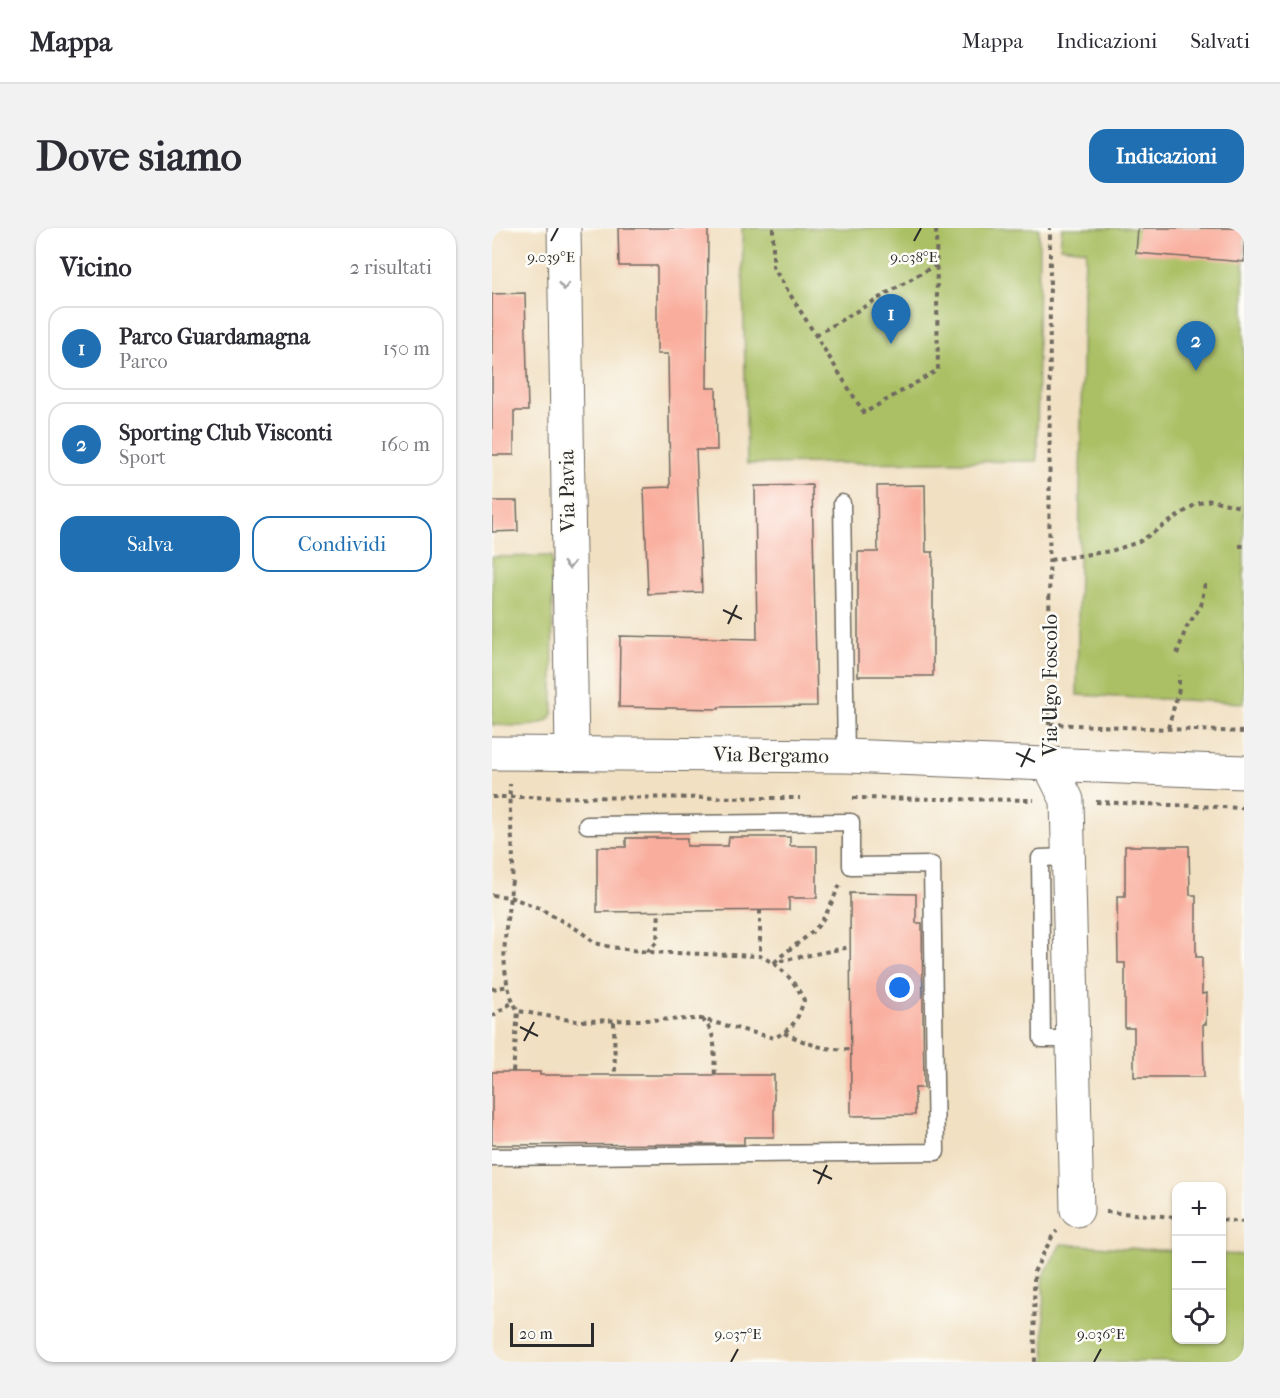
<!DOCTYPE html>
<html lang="it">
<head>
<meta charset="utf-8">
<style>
	:root { --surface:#fff; --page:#f2f2f3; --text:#2b2b33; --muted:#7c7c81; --line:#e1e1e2; --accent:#1f6fb2 }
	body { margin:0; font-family:"IM FELL French Canon",serif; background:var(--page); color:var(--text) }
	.controls { position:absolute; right:18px; bottom:18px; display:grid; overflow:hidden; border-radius:12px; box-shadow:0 2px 4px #0004 }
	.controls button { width:54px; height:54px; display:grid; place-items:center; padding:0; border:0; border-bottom:2px solid var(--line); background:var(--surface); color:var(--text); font:30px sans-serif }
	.scale { position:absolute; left:18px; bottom:15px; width:84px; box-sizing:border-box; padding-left:6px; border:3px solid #2b2b2b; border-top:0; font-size:16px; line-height:21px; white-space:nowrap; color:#2b2b2b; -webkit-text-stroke:4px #fdfcf7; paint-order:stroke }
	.you { position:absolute; left:408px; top:760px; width:21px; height:21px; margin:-15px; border:4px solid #fff; border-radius:50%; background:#1a73e8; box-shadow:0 0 0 9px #1a73e833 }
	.badge { display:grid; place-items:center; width:39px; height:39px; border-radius:50%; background:var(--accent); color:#fff; font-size:20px; font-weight:700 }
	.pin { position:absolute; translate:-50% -50px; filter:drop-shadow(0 2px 3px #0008) }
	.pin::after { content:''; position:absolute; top:32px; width:21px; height:18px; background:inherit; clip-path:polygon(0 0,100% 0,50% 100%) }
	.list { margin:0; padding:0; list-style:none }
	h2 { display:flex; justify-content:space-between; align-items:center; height:78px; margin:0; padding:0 24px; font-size:26px }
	h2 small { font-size:20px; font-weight:400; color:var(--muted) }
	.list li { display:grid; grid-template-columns:39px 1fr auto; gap:18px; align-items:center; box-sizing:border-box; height:84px; margin:0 12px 12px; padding:0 12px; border:2px solid var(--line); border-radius:18px }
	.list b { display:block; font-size:22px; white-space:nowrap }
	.list p { margin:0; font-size:20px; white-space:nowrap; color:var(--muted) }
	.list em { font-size:20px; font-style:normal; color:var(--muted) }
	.actions { display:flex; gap:12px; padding:18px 24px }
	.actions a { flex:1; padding:14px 0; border:2px solid var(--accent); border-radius:18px; text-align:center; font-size:21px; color:var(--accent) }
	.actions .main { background:var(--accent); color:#fff }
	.icon { flex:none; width:33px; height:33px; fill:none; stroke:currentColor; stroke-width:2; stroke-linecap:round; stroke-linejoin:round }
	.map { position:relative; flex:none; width:752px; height:1134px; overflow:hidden; border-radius:18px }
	header { display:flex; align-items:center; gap:36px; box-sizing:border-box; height:84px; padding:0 30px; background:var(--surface); border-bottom:2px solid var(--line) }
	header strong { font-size:28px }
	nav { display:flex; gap:33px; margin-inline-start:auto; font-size:21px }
	.intro { display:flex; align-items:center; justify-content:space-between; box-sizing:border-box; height:144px; padding:0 36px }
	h1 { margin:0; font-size:42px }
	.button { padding:15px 27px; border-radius:18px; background:var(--accent); color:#fff; font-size:21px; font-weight:700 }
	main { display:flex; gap:36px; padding:0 36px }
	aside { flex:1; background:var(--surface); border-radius:18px; box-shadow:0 2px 4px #0004 }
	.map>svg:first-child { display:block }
	.green { fill:#abc065; stroke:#6b7648; stroke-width:1.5 }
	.building { fill:#f9ae9d }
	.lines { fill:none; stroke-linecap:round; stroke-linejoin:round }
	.lane-casing { stroke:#706a60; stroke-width:19 }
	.street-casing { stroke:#706a60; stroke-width:35 }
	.path { stroke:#706a60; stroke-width:4; stroke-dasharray:4.5 4.5; stroke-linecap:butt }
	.lane { stroke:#fff; stroke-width:16 }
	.street { stroke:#fff; stroke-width:33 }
	.oneway { stroke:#a0a0a0 }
	.ticks { fill:none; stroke:#2b2b2b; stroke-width:2 }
	.labels { text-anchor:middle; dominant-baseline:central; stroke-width:5; stroke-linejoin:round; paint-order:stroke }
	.street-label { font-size:21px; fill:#2b2b2b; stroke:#fdfcf7 }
	.ticks-label { font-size:15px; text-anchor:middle; fill:#2b2b2b; stroke:#fdfcf7; stroke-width:5; stroke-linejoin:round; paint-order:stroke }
</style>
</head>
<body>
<header>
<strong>Mappa</strong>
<nav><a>Mappa</a><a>Indicazioni</a><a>Salvati</a></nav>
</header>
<div class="intro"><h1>Dove siamo</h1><a class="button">Indicazioni</a></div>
<main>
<aside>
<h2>Vicino<small>2 risultati</small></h2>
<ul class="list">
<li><span class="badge">1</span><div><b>Parco Guardamagna</b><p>Parco</p></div><em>150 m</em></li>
<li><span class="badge">2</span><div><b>Sporting Club Visconti</b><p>Sport</p></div><em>160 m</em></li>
</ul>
<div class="actions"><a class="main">Salva</a><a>Condividi</a></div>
</aside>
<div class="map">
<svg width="752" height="1134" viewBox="0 0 752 1134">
	<rect width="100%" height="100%" fill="#fdfcf7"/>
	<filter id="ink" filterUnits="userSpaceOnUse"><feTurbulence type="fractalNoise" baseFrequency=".0167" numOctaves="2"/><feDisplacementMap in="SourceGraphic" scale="12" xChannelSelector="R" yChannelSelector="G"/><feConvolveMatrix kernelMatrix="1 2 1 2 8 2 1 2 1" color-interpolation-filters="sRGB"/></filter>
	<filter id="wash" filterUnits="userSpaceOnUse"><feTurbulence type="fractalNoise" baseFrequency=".008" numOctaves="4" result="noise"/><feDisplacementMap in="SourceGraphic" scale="24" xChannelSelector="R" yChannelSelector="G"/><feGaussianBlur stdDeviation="1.35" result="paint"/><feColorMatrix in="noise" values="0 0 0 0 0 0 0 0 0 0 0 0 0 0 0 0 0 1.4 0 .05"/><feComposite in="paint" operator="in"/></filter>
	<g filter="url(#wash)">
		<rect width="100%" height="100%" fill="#f1e0c2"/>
		<!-- green -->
		<g class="green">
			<path d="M 250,0 L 547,0 L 545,233 L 255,236 Z"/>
			<path d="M 570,0 L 752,0 L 752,475 L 585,467 L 591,58 L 594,22 L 568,19 Z"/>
			<path d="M 60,328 L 61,486 C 51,503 18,497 0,497 L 0,329 Z"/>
			<path d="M 569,1016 L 684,1023 L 684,1112 L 730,1112 L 730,1026 L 752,1027 L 752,1134 L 553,1134 L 551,1048 Z"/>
		</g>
		<g id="blocks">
			<!-- building -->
			<g class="building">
				<path d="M 126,0 L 216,0 L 215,160 L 224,160 L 225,222 L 204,222 L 210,364 L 156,366 L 152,260 L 178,259 L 176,126 L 165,126 L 165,38 L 127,38 Z"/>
				<path d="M 646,0 L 752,0 L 752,34 L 644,25 Z"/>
				<path d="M 33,65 L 36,183 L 22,183 L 22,227 L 0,227 L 0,66 Z"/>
				<path d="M 320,257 L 325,478 L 227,479 L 227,481 L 127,479 L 128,408 L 265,411 L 263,258 Z"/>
				<path d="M 433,257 L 434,324 L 441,324 L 441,448 L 366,448 L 366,324 L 386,324 L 385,258 Z"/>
				<path d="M 0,273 L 25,273 L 26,303 L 0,304 Z"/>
				<path d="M 237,609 L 298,609 L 298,618 L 325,618 L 325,670 L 297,670 L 297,682 L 105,684 L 105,619 L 134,619 L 134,610 L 195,610 L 195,618 L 236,618 Z"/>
				<path d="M 633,618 L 697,618 L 698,667 L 704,667 L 704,729 L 710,729 L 710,766 L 715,765 L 714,796 L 711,796 L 712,849 L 642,849 L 642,800 L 633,800 L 633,735 L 626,735 L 625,668 L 633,668 Z"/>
				<path d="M 358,665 L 424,666 L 424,695 L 430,695 L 432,860 L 423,860 L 423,887 L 359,888 Z"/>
				<path d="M 0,844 L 48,844 L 48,847 L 282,847 L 282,909 L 252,909 L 252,916 L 0,917 Z"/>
			</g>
		</g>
	</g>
	<g filter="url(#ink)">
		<use href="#blocks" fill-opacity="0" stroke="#706a60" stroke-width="1.5"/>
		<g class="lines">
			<!-- lane casing -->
			<g class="lane-casing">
				<g id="lane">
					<path d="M 350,275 L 354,528"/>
					<path d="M 576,629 L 548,630 L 550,811 L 581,811"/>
					<path d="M 0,929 L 444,924 L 440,637 L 359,638 L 359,594 L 95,597"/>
				</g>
			</g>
			<!-- street casing -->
			<g class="street-casing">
				<g id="street">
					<path d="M 72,0 L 80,525"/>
					<path d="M 0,525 L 354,528 L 752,544"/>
					<path d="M 557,536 L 575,572 L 585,982"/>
				</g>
			</g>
			<!-- path -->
			<g class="path">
				<path d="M 281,0 L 281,39 L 372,185 L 446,142 L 444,0"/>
				<path d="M 324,107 L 445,36"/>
				<path d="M 747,318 L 752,318"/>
				<path d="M 558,332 L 619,323 L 647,314 L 704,276 L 719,272 L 752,280"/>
				<path d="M 685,426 L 694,400 L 709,378 L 713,355"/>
				<path d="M 558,496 L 752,504"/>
				<path d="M 676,500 L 687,461 L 687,447"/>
				<path d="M 557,506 L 558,0"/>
				<path d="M 0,569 L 308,570"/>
				<path d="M 361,570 L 542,572"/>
				<path d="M 604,574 L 752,580"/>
				<path d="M 348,657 C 342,668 338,680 331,691 C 320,709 297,719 283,734 L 358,719"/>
				<path d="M 0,667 L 18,669 L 47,680 L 88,703 L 103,715 L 119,719 L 155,724 L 268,728 C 288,737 302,752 312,772 C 306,791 302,800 282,810 L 209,791 L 84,793 L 26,783 C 0,739 19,685 21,638 C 21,619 19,602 18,583 C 17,574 18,565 18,556"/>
				<path d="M 268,682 L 268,728"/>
				<path d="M 155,724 L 165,713 L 167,684"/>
				<path d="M 0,761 L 17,758"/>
				<path d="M 0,788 L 21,774"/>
				<path d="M 210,791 C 227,808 221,825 223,847"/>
				<path d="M 122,794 L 123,846"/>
				<path d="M 292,805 C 318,816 331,823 359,821"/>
				<path d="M 21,844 L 26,783"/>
				<path d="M 614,984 L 684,989"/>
				<path d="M 730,992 L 752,994"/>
				<path d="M 543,1134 L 542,1044 L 561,1007 L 565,1003"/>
			</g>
			<!-- lane -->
			<use href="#lane" class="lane"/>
			<!-- street -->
			<use href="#street" class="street"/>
		</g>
		<!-- one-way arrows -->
		<defs><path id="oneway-chevron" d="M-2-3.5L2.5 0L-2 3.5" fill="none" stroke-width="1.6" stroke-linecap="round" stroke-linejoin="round" transform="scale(1.5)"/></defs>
		<g class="oneway">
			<use href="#oneway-chevron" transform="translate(72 58) rotate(89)"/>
			<use href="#oneway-chevron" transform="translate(77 337) rotate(89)"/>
		</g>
	</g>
	<!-- ticks -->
	<path class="ticks" d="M 59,13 L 66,0M 422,13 L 429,0M 231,382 L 250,391M 236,396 L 245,377M 524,525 L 543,534M 529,539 L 538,520M 28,799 L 46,808M 32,813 L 42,794M 321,942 L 340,951M 326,956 L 335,937M 239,1134 L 246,1121M 602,1134 L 609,1121"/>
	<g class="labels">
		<!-- street labels -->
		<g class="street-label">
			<text transform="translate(75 263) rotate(-91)">Via Pavia</text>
			<text transform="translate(558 457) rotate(-90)">Via Ugo Foscolo</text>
			<text transform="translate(279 527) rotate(1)">Via Bergamo</text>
		</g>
	</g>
	<g class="ticks-label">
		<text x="59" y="34">9.039°E</text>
		<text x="422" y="34">9.038°E</text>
		<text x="246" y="1111">9.037°E</text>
		<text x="609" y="1111">9.036°E</text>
	</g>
</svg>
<div class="controls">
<button>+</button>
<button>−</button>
<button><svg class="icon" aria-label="locate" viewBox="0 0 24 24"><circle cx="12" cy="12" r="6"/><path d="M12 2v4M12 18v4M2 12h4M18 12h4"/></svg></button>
</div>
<div class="scale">20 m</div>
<div class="you"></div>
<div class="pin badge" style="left:399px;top:116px">1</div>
<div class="pin badge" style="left:704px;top:143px">2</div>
</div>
</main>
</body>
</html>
